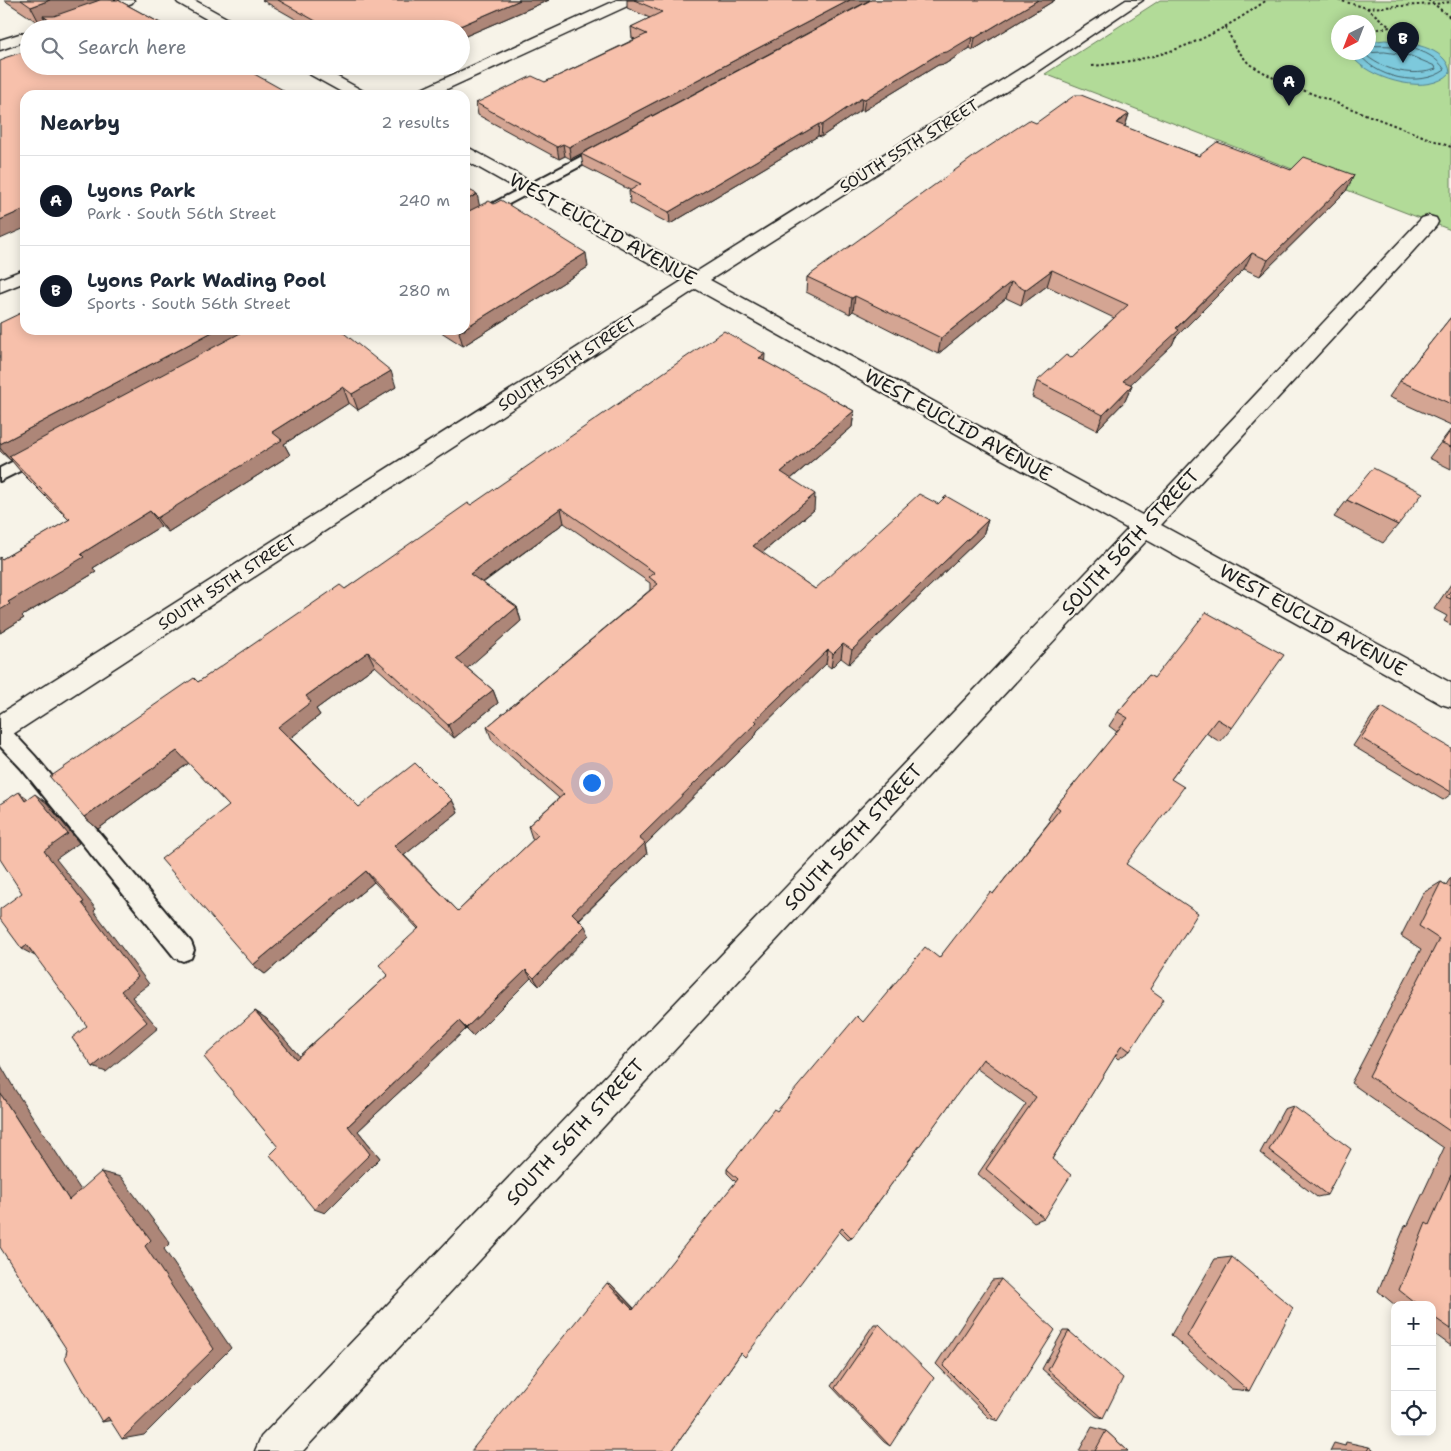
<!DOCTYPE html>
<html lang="en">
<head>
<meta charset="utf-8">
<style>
	:root { --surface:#fff; --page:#f2f2f3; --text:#1f2937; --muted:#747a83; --line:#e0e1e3; --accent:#111827 }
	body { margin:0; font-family:"Shantell Sans",sans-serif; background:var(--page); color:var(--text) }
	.controls { position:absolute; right:15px; bottom:15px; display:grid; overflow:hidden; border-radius:10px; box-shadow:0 2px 12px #0003 }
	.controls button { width:45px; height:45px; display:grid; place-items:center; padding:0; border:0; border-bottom:1px solid var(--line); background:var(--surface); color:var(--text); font:25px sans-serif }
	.compass { position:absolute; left:1331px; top:15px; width:45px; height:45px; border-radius:50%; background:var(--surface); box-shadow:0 2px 12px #0003; rotate:222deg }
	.you { position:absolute; left:591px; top:782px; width:18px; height:18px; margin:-12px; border:4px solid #fff; border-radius:50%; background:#1a73e8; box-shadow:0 0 0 8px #1a73e833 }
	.badge { display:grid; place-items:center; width:32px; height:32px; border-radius:50%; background:var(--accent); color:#fff; font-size:16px; font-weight:700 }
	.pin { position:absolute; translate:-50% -41px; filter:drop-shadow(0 1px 2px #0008) }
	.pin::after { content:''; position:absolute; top:26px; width:18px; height:15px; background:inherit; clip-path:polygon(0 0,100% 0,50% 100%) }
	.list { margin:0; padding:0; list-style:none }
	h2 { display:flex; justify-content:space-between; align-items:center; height:65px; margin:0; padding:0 20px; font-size:21px }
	h2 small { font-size:16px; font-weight:400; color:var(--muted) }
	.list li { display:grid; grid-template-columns:32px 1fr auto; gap:15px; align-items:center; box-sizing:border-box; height:90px; padding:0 20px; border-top:1px solid var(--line) }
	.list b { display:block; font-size:19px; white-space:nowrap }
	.list p { margin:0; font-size:16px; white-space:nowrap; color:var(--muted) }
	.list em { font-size:16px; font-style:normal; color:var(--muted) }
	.icon { flex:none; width:28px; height:28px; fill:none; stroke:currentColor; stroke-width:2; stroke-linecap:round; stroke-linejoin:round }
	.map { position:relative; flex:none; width:1451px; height:1451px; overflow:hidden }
	.search { position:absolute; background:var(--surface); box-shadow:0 2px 12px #0003; left:20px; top:20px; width:450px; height:55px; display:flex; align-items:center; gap:12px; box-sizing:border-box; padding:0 18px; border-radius:28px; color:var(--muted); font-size:19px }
	.panel { position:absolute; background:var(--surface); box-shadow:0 2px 12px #0003; left:20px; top:90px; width:450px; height:245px; border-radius:15px }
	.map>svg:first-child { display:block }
	.green { fill:#b2db98; stroke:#677c5a; fill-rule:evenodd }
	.water { fill:#7dc9dc; stroke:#56848f }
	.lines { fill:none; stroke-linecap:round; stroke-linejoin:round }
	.shore { stroke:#436169; stroke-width:1 }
	.lane-casing { stroke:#1c1c1c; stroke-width:4 }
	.street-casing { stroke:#1c1c1c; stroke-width:3 }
	.path { stroke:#1c1c1c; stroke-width:2; stroke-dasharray:2.5 2.5; stroke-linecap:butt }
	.lane { fill:#f7f3e8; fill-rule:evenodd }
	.street { fill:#f7f3e8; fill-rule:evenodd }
	.wall { fill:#d4a593; stroke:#1c1c1c; fill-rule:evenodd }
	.shaded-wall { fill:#ad8678; stroke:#1c1c1c }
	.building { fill:#f7c0ab; stroke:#1c1c1c; fill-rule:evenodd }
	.labels { text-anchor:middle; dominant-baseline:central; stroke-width:4.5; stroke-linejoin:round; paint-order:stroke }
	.far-street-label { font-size:16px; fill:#1c1c1c; stroke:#f7f3e8 }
	.street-label { font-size:19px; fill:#1c1c1c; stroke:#f7f3e8 }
</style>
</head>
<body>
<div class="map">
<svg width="1451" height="1451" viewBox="0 0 1451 1451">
	<rect width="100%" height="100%" fill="#f7f3e8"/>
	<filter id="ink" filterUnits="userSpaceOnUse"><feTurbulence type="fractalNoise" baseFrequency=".02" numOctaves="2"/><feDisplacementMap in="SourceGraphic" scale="10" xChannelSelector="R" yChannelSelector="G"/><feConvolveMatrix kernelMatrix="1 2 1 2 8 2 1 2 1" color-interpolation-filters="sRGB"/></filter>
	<g filter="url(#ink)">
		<!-- green -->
		<path class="green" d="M 1160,0 L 1451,0 L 1451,230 L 1045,74 ZM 1338,22 L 1368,22 L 1368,52 L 1338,52 Z"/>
		<!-- water -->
		<path class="water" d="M 1385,40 C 1405,42 1448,46 1450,73 C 1429,96 1375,80 1356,61 L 1354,53 L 1368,52 L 1369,42 Z"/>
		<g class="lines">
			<!-- shore -->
			<g class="shore">
				<path d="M 1358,52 C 1374,78 1420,88 1445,70 C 1429,45 1395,45 1368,46"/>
				<path d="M 1385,52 L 1411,56 L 1435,66 L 1436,69 C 1414,77 1385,71 1367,56 L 1369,53 Z"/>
			</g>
			<!-- lane casing -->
			<g class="lane-casing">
				<g id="lane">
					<path d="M 607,143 L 613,147 L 611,150 L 465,227 L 465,218 Z"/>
					<path d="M 40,448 L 46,450 L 48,454 L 46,458 L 0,481 L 0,468 Z"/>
					<path d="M 0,723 L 7,726 L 35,756 L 191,942 L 194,950 L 191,958 L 183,961 L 175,958 L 21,768 L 0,746 Z"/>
				</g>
			</g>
			<!-- street casing -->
			<g class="street-casing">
				<g id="street">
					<path d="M 113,0 L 134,0 L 132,3 L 61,29 L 39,29 L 41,26 Z"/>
					<path d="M 176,0 L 194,0 L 241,26 L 243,29 L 224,29 L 178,3 Z"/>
					<path d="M 617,0 L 636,0 L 634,3 L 434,95 L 413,95 L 415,92 Z"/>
					<path d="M 1126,0 L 1143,0 L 1035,73 L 710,280 L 1142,515 L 1422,218 L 1429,216 L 1436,218 L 1438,222 L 1436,226 L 1161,525 L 1451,683 L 1451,707 L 1441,704 L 1147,540 L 303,1451 L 255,1451 L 261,1437 L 1128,529 L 696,289 L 10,736 L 0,740 L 0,714 L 682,281 L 465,160 L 465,148 L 471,149 L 696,272 L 1023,67 Z"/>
					<path d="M 29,31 L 29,40 L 0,50 L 0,40 Z"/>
					<path d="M 298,66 L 318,66 L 365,92 L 367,95 L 347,95 L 300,69 Z"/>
					<path d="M 25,269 L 25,282 L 0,292 L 0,279 Z"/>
				</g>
			</g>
			<!-- path -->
			<g class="path">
				<path d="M 1338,0 L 1367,8 L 1434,4 L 1451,18"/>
				<path d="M 1428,0 L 1434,4 L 1451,2"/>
				<path d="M 1367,8 L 1390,27 L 1368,31"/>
				<path d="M 1226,27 L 1235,47 L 1249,64 L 1279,81 L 1451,147"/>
				<path d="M 1338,40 L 1336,44 L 1338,52"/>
				<path d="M 1092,66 C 1166,59 1206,42 1267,0"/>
			</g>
			<!-- lane -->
			<use href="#lane" class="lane"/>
			<!-- street -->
			<use href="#street" class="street"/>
		</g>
		<!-- wall -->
		<g class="wall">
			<path d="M 4,0 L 118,0 L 171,29 L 49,29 L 46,22 L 40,24 Z"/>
			<path d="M 262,0 L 549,0 L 461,38 L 461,29 L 313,29 Z"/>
			<path d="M 627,0 L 870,0 L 661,111 L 871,0 L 1055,0 L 973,50 L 970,48 L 945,64 L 938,65 L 863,111 L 861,110 L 821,137 L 818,136 L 670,224 L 630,203 L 629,191 L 630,190 L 583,166 L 581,154 L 571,159 L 565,156 L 559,159 L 478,115 L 476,103 L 545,82 L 635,39 L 632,38 L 631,27 L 650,18 L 627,8 Z"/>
			<path d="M 379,66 L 396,66 L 386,70 Z"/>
			<path d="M 1129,114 L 1125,127 L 1199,156 L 1291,170 L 1354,175 L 1346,191 L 1260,276 L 1244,269 L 1175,338 L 1172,345 L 1130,384 L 1132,385 L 1125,401 L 1097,430 L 1032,397 L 1037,381 L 1071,358 L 1114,318 L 1047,286 L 1021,305 L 1006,298 L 938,354 L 853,311 L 850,314 L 806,292 L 807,277 L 1036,123 Z"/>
			<path d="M 477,194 L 479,206 L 588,267 L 463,346 L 438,330 L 465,330 Z"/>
			<path d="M 1451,317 L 1451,425 L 1389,397 L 1400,381 Z"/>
			<path d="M 0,323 L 396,387 L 358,410 L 349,403 L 284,444 L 290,455 L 168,532 L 161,526 L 93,568 L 96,572 L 22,616 L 24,618 L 0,633 L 0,557 L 2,559 L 69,520 L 21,472 L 11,460 L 10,460 L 0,451 Z"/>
			<path d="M 765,362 L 854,411 L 852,427 L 791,479 L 814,510 L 762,553 L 815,589 L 938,504 L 988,520 L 983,535 L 849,664 L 841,658 L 831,668 L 826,664 L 757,731 L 756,735 L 645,845 L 647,854 L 579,920 L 589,935 L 539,986 L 531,978 L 473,1036 L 466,1029 L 358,1131 L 380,1158 L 325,1213 L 278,1147 L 255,1011 L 267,1019 L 299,1056 L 388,975 L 418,929 L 374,882 L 265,974 L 253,965 L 229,806 L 189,763 L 98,829 L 84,817 L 198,682 L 345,589 L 471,505 ZM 564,523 L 650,583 L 650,590 L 487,727 L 492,740 L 559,798 L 528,826 L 532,838 L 534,839 L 458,911 L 404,855 L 458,812 L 452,800 L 359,807 L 290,738 L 320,715 L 316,709 L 375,666 L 454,738 L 498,703 L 493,690 L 467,668 L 521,621 L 517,607 L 483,583 Z"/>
			<path d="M 1451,429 L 1451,469 L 1429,458 Z"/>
			<path d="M 1347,500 L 1398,525 L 1383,543 L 1334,517 Z"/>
			<path d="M 1451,584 L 1451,625 L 1444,621 L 1447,616 L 1434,609 Z"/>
			<path d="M 1149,675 L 1232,728 L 1220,742 L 1206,733 L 1171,779 L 1126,864 L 1150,989 L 1130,1051 L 1118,1059 L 1115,1056 L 1052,1159 L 1044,1218 L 1034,1222 L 978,1174 L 1026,1104 L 976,1068 L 852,1238 L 848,1240 L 839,1231 L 741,1353 L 672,1451 L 611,1284 L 635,1309 L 736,1182 L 727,1173 L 727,1169 L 777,1111 L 863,1022 L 939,958 L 993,894 L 1050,821 L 1048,819 L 1056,806 L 1117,732 L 1109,726 L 1118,712 Z"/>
			<path d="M 1382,707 L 1451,792 L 1451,794 L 1443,800 L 1353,746 L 1373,715 Z"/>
			<path d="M 1451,877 L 1451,1346 L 1432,1332 L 1432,1305 L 1395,1305 L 1378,1291 L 1405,1226 L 1408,1225 L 1444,1148 L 1351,1083 L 1421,949 L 1401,936 L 1423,893 L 1441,882 L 1446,885 Z"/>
			<path d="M 1293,1106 L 1327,1195 L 1317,1197 L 1260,1153 L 1284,1109 Z"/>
			<path d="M 1232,1257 L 1249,1391 L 1231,1389 L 1171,1335 L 1215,1259 Z"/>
			<path d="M 1001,1279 L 998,1421 L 989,1418 L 936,1364 L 992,1280 Z"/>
			<path d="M 874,1324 L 879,1324 L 890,1446 L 884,1442 L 831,1386 Z"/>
			<path d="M 1063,1331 L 1069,1331 L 1103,1418 L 1096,1416 L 1042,1369 Z"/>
			<path d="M 1092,1427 L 1106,1431 L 1128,1451 L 1079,1451 Z"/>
			<path d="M 1346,1442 L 1369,1447 L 1374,1451 L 1330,1451 L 1334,1443 L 1345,1446 Z"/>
		</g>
		<!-- shaded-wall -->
		<g class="shaded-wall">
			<path d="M 50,0 L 101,0 L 50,21 L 43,16 L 46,22 L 40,24 L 31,7 Z"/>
			<path d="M 520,0 L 549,0 L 461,38 L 461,29 L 453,29 Z"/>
			<path d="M 850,0 L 870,0 L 571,159 L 569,147 Z"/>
			<path d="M 1038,0 L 1055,0 L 973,50 L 975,38 Z"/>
			<path d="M 972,37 L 970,48 L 945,64 L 938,65 L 863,111 L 865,99 L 940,53 Z"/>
			<path d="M 385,66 L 396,66 L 386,70 Z"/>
			<path d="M 283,90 L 285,95 L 275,95 L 275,93 Z"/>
			<path d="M 862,98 L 861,110 L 821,137 L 822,125 Z"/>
			<path d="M 1129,114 L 1124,129 L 1116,123 Z"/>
			<path d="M 819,124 L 818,136 L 670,224 L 669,212 Z"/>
			<path d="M 563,144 L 565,156 L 559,159 L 557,147 Z"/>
			<path d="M 1354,175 L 1346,191 L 1260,276 L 1268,260 Z"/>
			<path d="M 477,194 L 480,208 L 465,216 L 465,201 Z"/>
			<path d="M 25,209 L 25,228 L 0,239 L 0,220 Z"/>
			<path d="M 586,253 L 588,267 L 463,346 L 459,332 L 462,330 L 465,330 L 465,328 Z"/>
			<path d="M 1252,253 L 1244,269 L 1175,338 L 1172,345 L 1117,397 L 1123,381 Z"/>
			<path d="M 1052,270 L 1047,286 L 1021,305 L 1025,290 Z"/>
			<path d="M 1011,282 L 1006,298 L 938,354 L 941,338 Z"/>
			<path d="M 855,296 L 853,311 L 850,314 L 852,298 Z"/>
			<path d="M 216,330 L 253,330 L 10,460 L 0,448 L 0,444 Z"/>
			<path d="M 765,354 L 764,370 L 759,358 Z"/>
			<path d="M 391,371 L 396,387 L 358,410 L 352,394 Z"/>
			<path d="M 1132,385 L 1125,401 L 1097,430 L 1103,415 Z"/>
			<path d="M 343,387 L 349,403 L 284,444 L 290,455 L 168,532 L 157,518 L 272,432 Z"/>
			<path d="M 854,411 L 852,427 L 780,488 L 781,472 Z"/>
			<path d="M 815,494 L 814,510 L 752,561 L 753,546 Z"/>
			<path d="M 561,508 L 564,523 L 475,588 L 470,574 Z"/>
			<path d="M 150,511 L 161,526 L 93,568 L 96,572 L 22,616 L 24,618 L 0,633 L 0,610 L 8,602 L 81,554 Z"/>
			<path d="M 988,520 L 983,535 L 849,664 L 852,650 Z"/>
			<path d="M 517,607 L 521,621 L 462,673 L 456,659 Z"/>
			<path d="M 843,644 L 841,658 L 831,668 L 833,654 Z"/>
			<path d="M 828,650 L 826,664 L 757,731 L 756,735 L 645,845 L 647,854 L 575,923 L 572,913 L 639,838 L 755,720 Z"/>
			<path d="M 368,652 L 375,666 L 316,709 L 320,715 L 288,740 L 278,727 L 306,696 Z"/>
			<path d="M 493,690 L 498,703 L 454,738 L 448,725 Z"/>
			<path d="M 177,751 L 189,763 L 98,829 L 84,817 Z"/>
			<path d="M 19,792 L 31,801 L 25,801 Z"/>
			<path d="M 35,794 L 47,803 L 79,843 L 56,859 L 96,909 L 94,911 L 149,984 L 132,997 L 158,1028 L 106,1072 L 93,1067 L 121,991 L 82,903 L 44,851 Z"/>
			<path d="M 452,800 L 458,812 L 402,857 L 394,846 Z"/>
			<path d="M 366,871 L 374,882 L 265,974 L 253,965 Z"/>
			<path d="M 585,926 L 589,935 L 539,986 L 534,978 Z"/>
			<path d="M 27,945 L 35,956 L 22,949 Z"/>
			<path d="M 526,970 L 531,978 L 473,1036 L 466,1028 Z"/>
			<path d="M 255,1011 L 267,1019 L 308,1066 L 296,1059 Z"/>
			<path d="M 459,1021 L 466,1029 L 358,1131 L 380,1158 L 325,1213 L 314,1209 L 348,1126 Z"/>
			<path d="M 0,1064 L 15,1090 L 90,1204 L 69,1200 L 0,1093 Z"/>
			<path d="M 101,1172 L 121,1177 L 170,1243 L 164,1249 L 231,1348 L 144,1435 L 122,1439 L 145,1246 Z"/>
			<path d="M 607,1283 L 611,1284 L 636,1311 L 633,1310 Z"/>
			<path d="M 108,1417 L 125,1418 L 102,1422 Z"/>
		</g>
		<!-- building -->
		<g class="building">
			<path d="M 21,0 L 50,0 L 31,7 Z"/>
			<path d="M 100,0 L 118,0 L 171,29 L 62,29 L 43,16 L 54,16 Z"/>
			<path d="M 278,0 L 520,0 L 453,29 L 330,29 Z"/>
			<path d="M 634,0 L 850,0 L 569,147 L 563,144 L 557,147 L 476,103 L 532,76 L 545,82 L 647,34 L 631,27 L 662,12 Z"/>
			<path d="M 871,0 L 1038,0 L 975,38 L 972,37 L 947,52 L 940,53 L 865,99 L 862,98 L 822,125 L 819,124 L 669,212 L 629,191 L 641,184 L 581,154 Z"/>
			<path d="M 29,50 L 29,66 L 240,66 L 283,90 L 275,93 L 277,95 L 25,95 L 25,209 L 0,220 L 0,61 L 5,59 L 4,58 Z"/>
			<path d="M 1075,95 L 1081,95 L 1129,114 L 1116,123 L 1199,156 L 1217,142 L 1291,170 L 1304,157 L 1354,175 L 1268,260 L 1252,253 L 1176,328 L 1179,330 L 1123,381 L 1132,385 L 1103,415 L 1037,381 L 1066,355 L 1071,358 L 1128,305 L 1052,270 L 1025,290 L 1011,282 L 941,338 L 855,296 L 852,298 L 807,277 L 976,155 L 1029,120 L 1036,123 Z"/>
			<path d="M 465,188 L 477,194 L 465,201 Z"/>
			<path d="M 501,200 L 586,253 L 465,328 L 465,213 L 489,201 L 494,204 Z"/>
			<path d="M 25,311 L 25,330 L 216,330 L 0,444 L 0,323 Z"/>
			<path d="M 1451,317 L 1451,404 L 1400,381 Z"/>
			<path d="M 246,330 L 340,330 L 391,371 L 352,394 L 343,387 L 272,432 L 282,440 L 157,518 L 150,511 L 81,554 L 84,557 L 8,602 L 10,604 L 0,610 L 0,557 L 2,559 L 70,519 L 9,456 Z"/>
			<path d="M 724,331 L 765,354 L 759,358 L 854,411 L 781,472 L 815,494 L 753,546 L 815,589 L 919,494 L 938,504 L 946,496 L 988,520 L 852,650 L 843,644 L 833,654 L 828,650 L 755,720 L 757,722 L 639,838 L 645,843 L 572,913 L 585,926 L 534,978 L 526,970 L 466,1028 L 459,1021 L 348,1126 L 370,1154 L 314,1209 L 270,1155 L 278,1147 L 204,1057 L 255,1011 L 296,1059 L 388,975 L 379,965 L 419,928 L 366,871 L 253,965 L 161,859 L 229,806 L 177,751 L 84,817 L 50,777 L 194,678 L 198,682 L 340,585 L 345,589 L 468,503 L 471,505 ZM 561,508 L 655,573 L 649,577 L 658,584 L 487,727 L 564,794 L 528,826 L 538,835 L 458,911 L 394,846 L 452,800 L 415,763 L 359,807 L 278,727 L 311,702 L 306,696 L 368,652 L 448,725 L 493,690 L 456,659 L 517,607 L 470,574 Z"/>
			<path d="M 1451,430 L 1451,447 L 1442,443 Z"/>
			<path d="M 1373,468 L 1423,493 L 1398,525 L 1347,500 Z"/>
			<path d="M 1451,590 L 1451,599 L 1446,597 Z"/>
			<path d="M 1206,612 L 1284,655 L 1232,728 L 1217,719 L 1171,779 L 1184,787 L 1126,864 L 1198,913 L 1150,989 L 1164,999 L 1130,1051 L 1122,1045 L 1052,1159 L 1071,1175 L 1044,1218 L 986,1169 L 1036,1097 L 983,1059 L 852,1238 L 842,1228 L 745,1357 L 741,1353 L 672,1451 L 471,1451 L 607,1283 L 633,1310 L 738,1179 L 727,1169 L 774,1109 L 777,1111 L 857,1016 L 863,1022 L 925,947 L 939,958 L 990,892 L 993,894 L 1060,809 L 1056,806 L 1128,718 L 1118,712 L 1149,675 L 1154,678 Z"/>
			<path d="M 1382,707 L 1451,748 L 1451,792 L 1361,738 Z"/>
			<path d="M 19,792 L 25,801 L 35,794 L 68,834 L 44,851 L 84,902 L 82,903 L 138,977 L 121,991 L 147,1022 L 93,1067 L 72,1038 L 87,1026 L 27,945 L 22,949 L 0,919 L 0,909 L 22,893 L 0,859 L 0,804 Z"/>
			<path d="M 1441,882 L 1451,888 L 1451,1132 L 1369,1076 L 1439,939 L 1419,926 Z"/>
			<path d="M 0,1093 L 69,1200 L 101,1172 L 151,1240 L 145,1246 L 214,1349 L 122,1439 L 108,1417 L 102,1422 L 65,1358 L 67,1350 L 0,1247 Z"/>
			<path d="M 1293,1106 L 1351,1149 L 1327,1195 L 1269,1150 Z"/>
			<path d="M 1451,1175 L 1451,1329 L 1432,1316 L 1432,1305 L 1418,1305 L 1399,1290 L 1426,1223 L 1429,1225 Z"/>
			<path d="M 1232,1257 L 1293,1308 L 1249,1391 L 1187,1336 Z"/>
			<path d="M 1001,1279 L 1055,1330 L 998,1421 L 943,1366 Z"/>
			<path d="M 879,1324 L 934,1378 L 890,1446 L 835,1388 Z"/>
			<path d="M 1069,1331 L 1123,1378 L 1103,1418 L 1048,1370 Z"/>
			<path d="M 1106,1431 L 1128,1451 L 1095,1451 Z"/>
			<path d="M 1369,1447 L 1374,1451 L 1367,1451 Z"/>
		</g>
	</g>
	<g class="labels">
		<!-- far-street labels -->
		<g class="far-street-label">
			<text transform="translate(909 146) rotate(-32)">SOUTH 55TH STREET</text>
			<text transform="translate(567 363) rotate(-33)">SOUTH 55TH STREET</text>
			<text transform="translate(227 582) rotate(-33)">SOUTH 55TH STREET</text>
		</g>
		<!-- street labels -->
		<g class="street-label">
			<text transform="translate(603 229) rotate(29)">WEST EUCLID AVENUE</text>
			<text transform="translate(958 425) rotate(29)">WEST EUCLID AVENUE</text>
			<text transform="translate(1130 542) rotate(-47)">SOUTH 56TH STREET</text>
			<text transform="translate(1313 620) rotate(29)">WEST EUCLID AVENUE</text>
			<text transform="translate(853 837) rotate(-47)">SOUTH 56TH STREET</text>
			<text transform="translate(575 1132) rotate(-47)">SOUTH 56TH STREET</text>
		</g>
	</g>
</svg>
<div class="controls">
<button>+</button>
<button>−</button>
<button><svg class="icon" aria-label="locate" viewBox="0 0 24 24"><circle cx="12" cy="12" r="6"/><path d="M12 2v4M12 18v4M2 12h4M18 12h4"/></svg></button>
</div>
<svg class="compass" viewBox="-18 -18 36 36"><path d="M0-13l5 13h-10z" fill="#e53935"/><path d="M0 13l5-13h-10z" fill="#747a83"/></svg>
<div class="you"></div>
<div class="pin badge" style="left:1289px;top:106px">A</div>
<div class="pin badge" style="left:1403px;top:63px">B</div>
<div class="search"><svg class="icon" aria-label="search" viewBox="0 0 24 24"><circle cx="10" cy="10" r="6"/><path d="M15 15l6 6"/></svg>Search here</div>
<section class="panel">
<h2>Nearby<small>2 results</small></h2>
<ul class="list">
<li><span class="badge">A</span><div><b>Lyons Park</b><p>Park · South 56th Street</p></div><em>240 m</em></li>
<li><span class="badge">B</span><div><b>Lyons Park Wading Pool</b><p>Sports · South 56th Street</p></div><em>280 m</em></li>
</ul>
</section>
</div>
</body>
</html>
